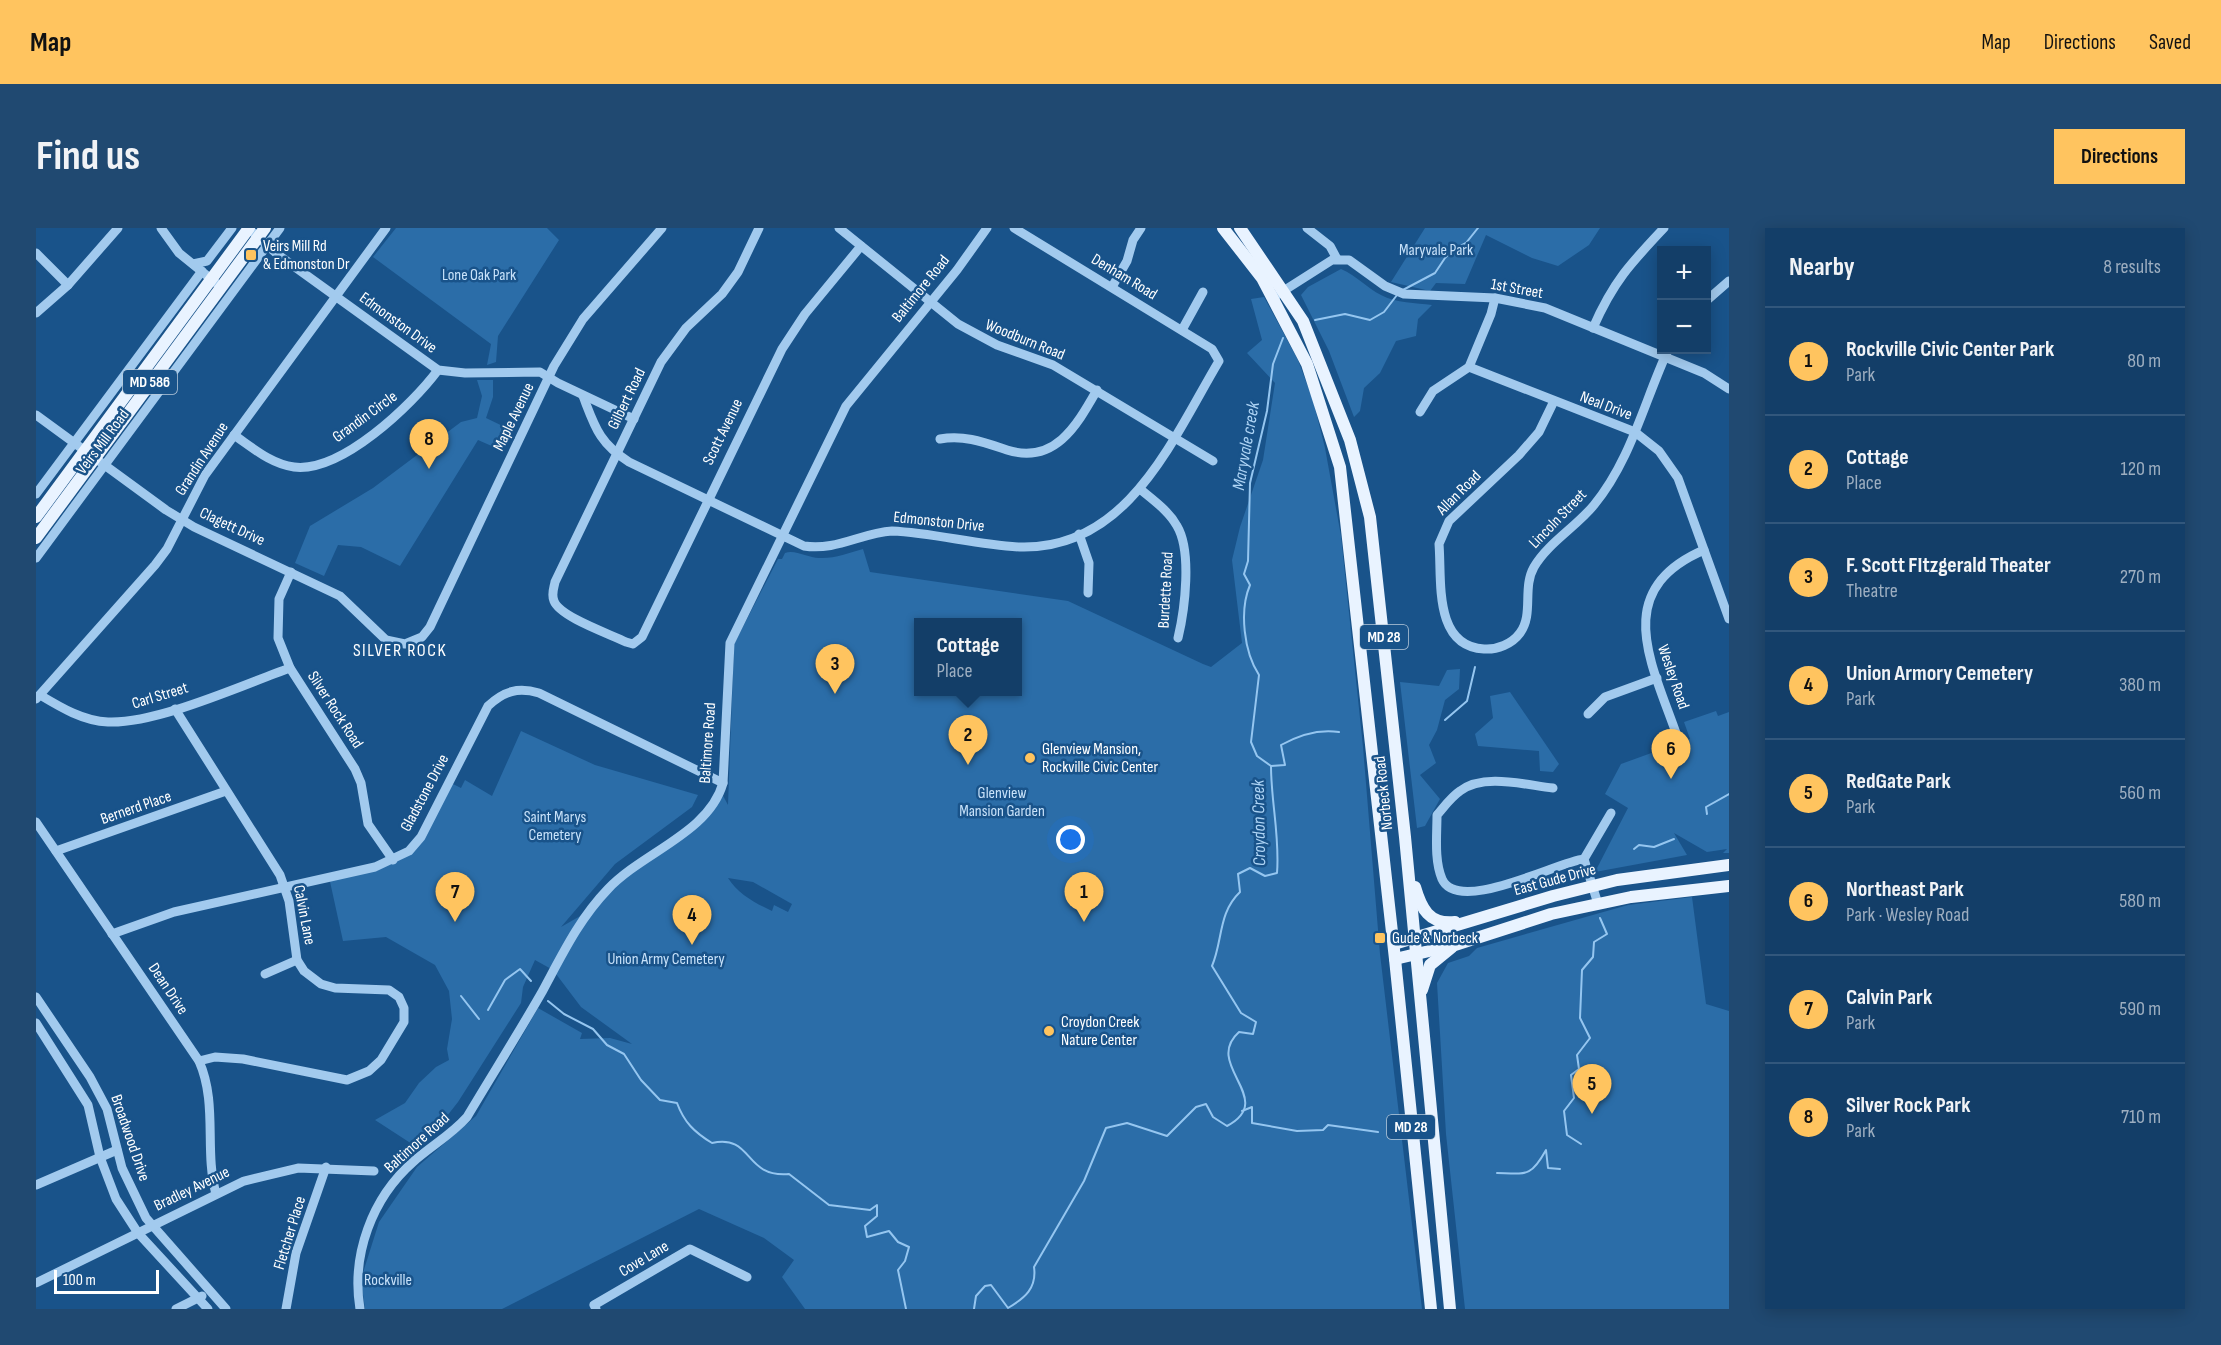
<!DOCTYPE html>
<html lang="en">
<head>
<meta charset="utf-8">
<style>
	:root { --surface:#133e68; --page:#204971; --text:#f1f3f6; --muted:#9daec0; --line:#32577c; --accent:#ffc45f }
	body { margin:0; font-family:"Sofia Sans Condensed",sans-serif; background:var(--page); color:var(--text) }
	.controls { position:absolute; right:18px; top:18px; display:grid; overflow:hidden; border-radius:0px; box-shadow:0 3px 15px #0003 }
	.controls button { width:54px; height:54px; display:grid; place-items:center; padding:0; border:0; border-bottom:2px solid var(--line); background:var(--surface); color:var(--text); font:30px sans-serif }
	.scale { position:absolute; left:18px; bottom:15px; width:105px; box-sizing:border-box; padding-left:6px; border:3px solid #fff; border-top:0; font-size:16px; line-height:21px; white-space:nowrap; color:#fff; -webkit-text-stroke:4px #19538a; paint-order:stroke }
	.you { position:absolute; left:1035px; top:612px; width:21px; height:21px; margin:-15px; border:4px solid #fff; border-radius:50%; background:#1a73e8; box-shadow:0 0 0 9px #1a73e833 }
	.badge { display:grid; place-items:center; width:39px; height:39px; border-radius:50%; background:var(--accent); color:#111; font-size:20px; font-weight:700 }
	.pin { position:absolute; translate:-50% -50px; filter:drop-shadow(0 2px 3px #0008) }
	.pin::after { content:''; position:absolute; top:32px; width:21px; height:18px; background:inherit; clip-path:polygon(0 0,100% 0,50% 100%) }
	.popup { position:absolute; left:878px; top:390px; width:108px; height:78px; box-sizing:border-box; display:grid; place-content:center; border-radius:0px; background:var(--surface); filter:drop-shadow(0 2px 4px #0005); font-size:20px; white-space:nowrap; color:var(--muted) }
	.popup b { font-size:22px; color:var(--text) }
	.popup::after { content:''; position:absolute; left:50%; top:100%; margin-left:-12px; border:12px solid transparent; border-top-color:var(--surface) }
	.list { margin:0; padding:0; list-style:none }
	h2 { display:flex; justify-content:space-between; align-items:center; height:78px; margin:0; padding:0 24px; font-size:26px }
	h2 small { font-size:20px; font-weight:400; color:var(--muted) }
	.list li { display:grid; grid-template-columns:39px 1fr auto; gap:18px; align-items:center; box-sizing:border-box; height:108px; padding:0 24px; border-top:2px solid var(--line) }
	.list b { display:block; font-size:22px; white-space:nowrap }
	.list p { margin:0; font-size:20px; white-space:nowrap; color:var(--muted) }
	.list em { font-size:20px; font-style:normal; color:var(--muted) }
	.map { position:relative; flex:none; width:1693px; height:1081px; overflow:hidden; border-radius:0px }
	header { display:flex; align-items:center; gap:36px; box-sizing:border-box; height:84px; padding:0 30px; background:var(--accent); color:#111 }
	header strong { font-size:28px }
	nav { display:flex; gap:33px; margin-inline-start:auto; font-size:21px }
	.intro { display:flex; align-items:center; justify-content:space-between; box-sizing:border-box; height:144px; padding:0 36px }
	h1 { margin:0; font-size:42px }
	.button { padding:15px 27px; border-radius:0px; background:var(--accent); color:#111; font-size:21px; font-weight:700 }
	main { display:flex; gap:36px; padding:0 36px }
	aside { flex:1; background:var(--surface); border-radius:0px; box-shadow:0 3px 15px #0003 }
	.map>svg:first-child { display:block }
	.green { fill:#2b6da8; fill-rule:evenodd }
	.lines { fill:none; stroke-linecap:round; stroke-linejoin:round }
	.stream { stroke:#95c6f0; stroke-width:2 }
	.minor { stroke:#a2caee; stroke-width:9 }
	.major { stroke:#e9f3ff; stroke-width:12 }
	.poi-dot { fill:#ffc45f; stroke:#19538a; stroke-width:2 }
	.labels { text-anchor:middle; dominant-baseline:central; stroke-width:5; stroke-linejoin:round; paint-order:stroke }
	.shield { fill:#19538a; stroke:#bacbdc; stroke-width:1.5 }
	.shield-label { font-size:15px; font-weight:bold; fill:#fff }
	.poi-label { font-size:16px; fill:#fff; stroke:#19538a; text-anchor:start }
	.park-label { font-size:16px; fill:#c8e2fa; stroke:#19538a }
	.street-label { font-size:16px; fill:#fff; stroke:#19538a }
	.water-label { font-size:18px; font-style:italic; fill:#aed4f5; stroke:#19538a }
	.neighbourhood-label { font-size:18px; letter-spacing:1.5px; fill:#fff; stroke:#19538a }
</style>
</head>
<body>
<header>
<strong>Map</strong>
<nav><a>Map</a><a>Directions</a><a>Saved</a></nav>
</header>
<div class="intro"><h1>Find us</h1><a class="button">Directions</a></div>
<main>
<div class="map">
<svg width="1693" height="1081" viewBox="0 0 1693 1081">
	<rect width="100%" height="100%" fill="#19538a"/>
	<!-- green -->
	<g class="green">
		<path d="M 360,0 L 511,0 L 523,12 L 462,108 L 460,134 L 451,137 L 455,116 L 337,29 Z"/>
		<path d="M 1389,0 L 1564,0 L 1553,17 L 1522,38 L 1496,30 L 1450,7 L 1429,56 L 1400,55 L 1394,63 L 1355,54 Z"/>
		<path d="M 1305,41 C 1321,48 1331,60 1345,67 C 1360,75 1380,75 1396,77 L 1382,91 L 1380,108 L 1360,113 L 1344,145 L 1328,160 L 1324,183 L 1318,189 L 1293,123 L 1265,67 L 1272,59 Z"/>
		<path d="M 1228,69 L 1262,132 L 1277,172 L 1289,220 L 1305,308 L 1327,519 L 1344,726 L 1386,1081 L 769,1081 L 746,1049 L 758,1032 L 728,1010 L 663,981 L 466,1081 L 329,1081 L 325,1051 L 343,994 L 381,939 L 440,888 L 502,780 L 546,805 L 544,811 L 574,810 L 596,816 L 545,779 L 517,742 L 499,732 L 487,759 L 485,775 L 422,874 L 411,888 L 376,916 L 339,892 L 369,875 L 383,855 L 400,839 L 413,832 L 411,821 L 416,791 L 413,763 L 399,737 L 350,709 L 307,713 L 293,649 L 339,639 L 373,623 L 413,554 L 425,560 L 429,552 L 456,568 L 485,503 L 559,537 L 662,567 L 656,579 L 579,636 L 525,699 L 553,683 L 573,660 L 655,600 L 685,564 L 692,577 L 698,416 L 742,331 L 746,331 L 749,325 C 759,321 772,330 783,330 C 798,331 812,325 827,321 L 834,344 L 1032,373 L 1167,436 L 1175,439 L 1206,415 L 1196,332 L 1204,299 L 1227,232 L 1239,155 L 1211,125 L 1226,112 L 1215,71 ZM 882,394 L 982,394 L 982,464 L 882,464 ZM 692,650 L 717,654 L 756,676 L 752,684 L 738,677 L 736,683 C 719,675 702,666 692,650 Z"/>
		<path d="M 441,152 L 457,152 L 457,169 L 450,190 L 477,203 L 467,223 L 442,212 L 364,338 L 325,319 L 302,317 L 288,348 L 259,335 L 274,298 L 337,260 L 425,194 L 441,190 L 446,168 Z"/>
		<path d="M 1424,441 L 1423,461 L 1409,472 L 1401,502 L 1393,517 L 1400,535 L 1384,547 L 1404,571 L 1389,598 L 1381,600 L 1364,454 L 1403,458 L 1411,442 Z"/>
		<path d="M 1474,464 L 1523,536 L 1517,544 L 1504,543 L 1503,523 L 1442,518 L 1439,506 L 1457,490 L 1454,468 Z"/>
		<path d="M 1680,483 L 1682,488 L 1693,484 L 1693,625 L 1687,625 L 1691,621 L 1671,624 L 1638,605 L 1651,627 L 1559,644 L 1592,580 L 1569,566 L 1585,536 L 1654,511 L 1648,494 Z"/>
		<path d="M 1656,669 L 1670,776 L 1693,783 L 1693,1081 L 1429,1081 L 1410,906 L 1401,755 L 1412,735 L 1433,728 L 1441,720 L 1592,677 Z"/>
	</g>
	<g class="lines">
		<!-- stream -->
		<g class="stream">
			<path d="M 1365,63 L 1399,45 L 1409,30 L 1417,22 L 1430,15 L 1442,0"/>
			<path d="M 1279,92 L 1309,86 L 1334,92 L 1348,84 L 1361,67"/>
			<path d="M 1409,492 L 1431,473 L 1439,439"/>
			<path d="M 1235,538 L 1249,537 L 1245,517 C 1263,507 1284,501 1303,504"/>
			<path d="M 1671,586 L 1670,579 L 1693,566"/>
			<path d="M 1598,621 L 1603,617 L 1618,619 L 1638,611"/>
			<path d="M 425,768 L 443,791"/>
			<path d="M 512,773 L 528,786 L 557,801 L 571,817 L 588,826 L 605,852 L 624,872 L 641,875 C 648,894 658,904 676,915 C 718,906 707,950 753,946 L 793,977 L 834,982 L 841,977 L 841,988 L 829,998 L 831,1009 L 853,1003 L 862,1014 L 873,1019 L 869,1033 L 862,1042 L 870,1081"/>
			<path d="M 452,782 L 469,752 L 484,741 L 495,753"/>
			<path d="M 1206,883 L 1216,879 L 1216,895 L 1261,903 L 1287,902 L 1292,897 L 1342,904"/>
			<path d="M 1545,916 L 1531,907 L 1528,883 L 1538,870 L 1535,847 L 1543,841 L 1541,827 L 1554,810 L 1544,790 L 1546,742 L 1557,729 L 1558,714 L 1571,706 L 1564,690"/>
			<path d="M 1461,945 C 1491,946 1495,949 1510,922 L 1512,940 L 1524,941"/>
			<path d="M 938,1081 L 940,1068 L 949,1058 L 955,1057 L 972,1080 C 989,1070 1001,1060 998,1039 L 1048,953 L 1070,900 L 1091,895 L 1131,908 L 1160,879 L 1170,876 L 1177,889 L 1191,898 C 1242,871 1166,837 1203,804 L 1217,806 L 1220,794 L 1205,785 L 1176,738 C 1187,712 1182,685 1204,664 L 1202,646 L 1214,640 L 1229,648 L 1241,645 C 1244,609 1235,574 1235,538 L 1221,528 L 1215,514 L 1223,447 C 1208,424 1203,383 1214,357 L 1208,346 L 1212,333 L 1214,255 L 1231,183 L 1237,136 L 1247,110"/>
		</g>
		<!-- minor -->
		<g class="minor">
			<path d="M 125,0 L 143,25 L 180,55"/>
			<path d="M 723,0 L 702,44 L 686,66 L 650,100 L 625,134 L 519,354 C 518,360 515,366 518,373 C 524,389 574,406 590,414 L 597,416 L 606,409 L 746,121 L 769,86 L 825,18"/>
			<path d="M 803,0 L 922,96 L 961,117 L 1017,137 L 1177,233"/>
			<path d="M 1271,0 L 1294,18 L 1301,31"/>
			<path d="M 213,1 L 241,26 L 402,142 L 429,145 L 504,144 L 522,155 L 598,191"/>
			<path d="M 0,25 L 32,57"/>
			<path d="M 157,36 L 171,33 L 196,0"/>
			<path d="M 1076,59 L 1091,33 L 1097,12 L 1105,0"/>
			<path d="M 1241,67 L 1296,32 L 1313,32 L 1349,58 L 1368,66 L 1459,70 L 1509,80 L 1668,145 L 1693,161"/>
			<path d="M 1670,73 L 1693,53"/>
			<path d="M 0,85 L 32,57 L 82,0"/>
			<path d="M 1557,100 C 1577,54 1594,36 1628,0"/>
			<path d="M 1146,102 L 1167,64"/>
			<path d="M 1433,139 L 1599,204 L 1623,223 L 1642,250 L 1693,391"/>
			<path d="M 547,168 C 559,199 563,215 593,234 L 768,318 C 800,323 825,305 856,303 C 899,305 941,317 984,319 C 1092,322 1136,212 1183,133 L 1176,121 L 978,0"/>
			<path d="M 1518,173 L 1503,204 L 1483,227 L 1413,293 L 1403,316 C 1406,352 1397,418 1448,421 C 1461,422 1476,416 1484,405 C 1498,386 1486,360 1498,339 C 1512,315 1540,299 1558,277 C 1595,232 1608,174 1632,122"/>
			<path d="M 1384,184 L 1397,163 L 1433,139 L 1455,86 L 1459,70"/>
			<path d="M 0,187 L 130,282 L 158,299 L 304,368 L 350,412 L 369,416 L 386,409 L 394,399 L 518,138 L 547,91 L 626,0"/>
			<path d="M 198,207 C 217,220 235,236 258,239 C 305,245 376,177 402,142"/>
			<path d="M 904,211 C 929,207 947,214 971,222 C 1019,237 1041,197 1061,162"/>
			<path d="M 1104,261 C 1117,272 1133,283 1141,298 C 1156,323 1149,381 1142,410"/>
			<path d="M 0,266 L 166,43"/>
			<path d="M 1043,306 L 1053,335 L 1052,365"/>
			<path d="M 0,330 L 244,0"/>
			<path d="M 255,344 L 243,371 L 242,410 L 254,440 L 319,541 L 325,555 L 332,596 L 357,632"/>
			<path d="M 4,467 C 24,479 47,493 72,494 C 121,496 206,457 254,440"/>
			<path d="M 0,471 L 119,337 L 131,321 L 169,247 L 350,0"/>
			<path d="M 139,481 L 244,647 L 253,673 L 261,732 L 268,743 L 285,756 L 299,760 L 353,762 L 363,769 L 368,780 L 368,794 L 345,832 L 333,843 L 311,852 L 207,831 L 179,829 L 163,833"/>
			<path d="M 1552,486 L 1569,469 L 1621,450"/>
			<path d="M 1640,505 C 1615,434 1575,362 1668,322"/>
			<path d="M 1517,560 C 1489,557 1448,545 1424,563 C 1415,569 1408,579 1401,587 C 1401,607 1398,632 1406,651 C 1422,687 1521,634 1548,631"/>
			<path d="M 0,594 L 163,833 C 182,876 168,922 180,966"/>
			<path d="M 20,623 L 190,563"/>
			<path d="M 1562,676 L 1548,631 L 1575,585"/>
			<path d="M 76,706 L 138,684 L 339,639 L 373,623 L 385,609 L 452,478 C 468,463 482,459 503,465 L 687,555"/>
			<path d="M 229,746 L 261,732"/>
			<path d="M 0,769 L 54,849 L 71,881 L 86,940 L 110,990 L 190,1081"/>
			<path d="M 0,795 L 52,877 L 64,929 L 80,971 L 102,1005 L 172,1081"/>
			<path d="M 0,957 L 81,922"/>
			<path d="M 0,1055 L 208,953 L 262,940 L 338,943"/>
			<path d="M 140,1081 L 166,1068"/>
			<path d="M 250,1081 L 260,1025 L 290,939"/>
			<path d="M 324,1081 C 315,1027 336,970 377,934 C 395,918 415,907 431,889 C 456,847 482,806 506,764 C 526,727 543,691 572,661 C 607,624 673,605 687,555 L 694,415 L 810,178 L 921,42 L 951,0"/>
			<path d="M 560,1081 L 558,1077 L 654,1021 L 711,1049"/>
		</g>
		<!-- major -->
		<g class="major">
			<path d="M 1187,0 L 1226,50 L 1271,136 L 1304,239 L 1359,731 L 1395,1081"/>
			<path d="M 1204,0 L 1267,93 L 1314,212 L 1334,289 L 1369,609 L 1414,1081"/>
			<path d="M 0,289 L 213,0"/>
			<path d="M 0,310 L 229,0"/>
			<path d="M 1379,659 C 1385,680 1393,697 1419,694"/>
			<path d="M 1358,716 L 1517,668 L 1581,652 L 1693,637"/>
			<path d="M 1359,731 L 1419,717 L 1515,686 L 1595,669 L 1693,658"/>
			<path d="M 1386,762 L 1394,737 L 1416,719"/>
		</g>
	</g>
	<!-- markers -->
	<g class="poi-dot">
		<rect x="209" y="21" width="12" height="12" rx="3"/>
		<circle cx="994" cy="530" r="6"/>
		<rect x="1338" y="704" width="12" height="12" rx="3"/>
		<circle cx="1013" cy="803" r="6"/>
	</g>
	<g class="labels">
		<!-- shield labels -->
		<g class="shield">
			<rect x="87" y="142" width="54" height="24" rx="4.5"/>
			<rect x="1324" y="397" width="48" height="24" rx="4.5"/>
			<rect x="1351" y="887" width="48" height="24" rx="4.5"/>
		</g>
		<g class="shield-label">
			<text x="114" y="154">MD 586</text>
			<text x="1348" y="409">MD 28</text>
			<text x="1375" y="899">MD 28</text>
		</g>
		<!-- poi labels -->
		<g class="poi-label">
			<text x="227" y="18">Veirs Mill Rd<tspan x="227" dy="18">&amp; Edmonston Dr</tspan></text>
			<text x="1006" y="521">Glenview Mansion,<tspan x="1006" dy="18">Rockville Civic Center</tspan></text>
			<text x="1356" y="710">Gude &amp; Norbeck</text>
			<text x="1025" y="794">Croydon Creek<tspan x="1025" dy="18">Nature Center</tspan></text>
		</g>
		<!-- park labels -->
		<g class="park-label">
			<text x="1400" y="22">Maryvale Park</text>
			<text x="443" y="47">Lone Oak Park</text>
			<text x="966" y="565">Glenview<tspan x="966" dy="18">Mansion Garden</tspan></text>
			<text x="519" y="589">Saint Marys<tspan x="519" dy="18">Cemetery</tspan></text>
			<text x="630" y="731">Union Army Cemetery</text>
			<text x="352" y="1052">Rockville</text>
		</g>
		<!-- street labels -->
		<g class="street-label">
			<text transform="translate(1088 49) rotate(31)">Denham Road</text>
			<text transform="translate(885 61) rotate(-51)">Baltimore Road</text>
			<text transform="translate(1481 61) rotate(10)">1st Street</text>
			<text transform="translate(362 95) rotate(36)">Edmonston Drive</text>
			<text transform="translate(989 112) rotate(22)">Woodburn Road</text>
			<text transform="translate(591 171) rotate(-64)">Gilbert Road</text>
			<text transform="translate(1570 178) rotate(21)">Neal Drive</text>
			<text transform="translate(329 189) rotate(-36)">Grandin Circle</text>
			<text transform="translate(478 189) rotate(-64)">Maple Avenue</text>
			<text transform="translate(687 204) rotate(-64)">Scott Avenue</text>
			<text transform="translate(67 214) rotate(-53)">Veirs Mill Road</text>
			<text transform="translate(166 231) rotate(-57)">Grandin Avenue</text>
			<text transform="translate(1423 265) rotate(-45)">Allan Road</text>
			<text transform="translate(1522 291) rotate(-46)">Lincoln Street</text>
			<text transform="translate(903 294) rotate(6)">Edmonston Drive</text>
			<text transform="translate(196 299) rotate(25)">Clagett Drive</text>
			<text transform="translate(1130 362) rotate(-87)">Burdette Road</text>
			<text transform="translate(1637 449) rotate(71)">Wesley Road</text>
			<text transform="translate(124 468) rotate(-17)">Carl Street</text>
			<text transform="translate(299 482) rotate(57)">Silver Rock Road</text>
			<text transform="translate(672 515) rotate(-86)">Baltimore Road</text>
			<text transform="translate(389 565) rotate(-62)">Gladstone Drive</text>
			<text transform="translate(1348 565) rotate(-96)">Norbeck Road</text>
			<text transform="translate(100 580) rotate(-19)">Bernerd Place</text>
			<text transform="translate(1519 652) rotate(-15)">East Gude Drive</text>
			<text transform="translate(268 687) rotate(79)">Calvin Lane</text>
			<text transform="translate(132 761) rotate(56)">Dean Drive</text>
			<text transform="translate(94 910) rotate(71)">Broadwood Drive</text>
			<text transform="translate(381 915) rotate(-42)">Baltimore Road</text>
			<text transform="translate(156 961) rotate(-26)">Bradley Avenue</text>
			<text transform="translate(254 1005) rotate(-73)">Fletcher Place</text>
			<text transform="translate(608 1031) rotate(-31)">Cove Lane</text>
		</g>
		<!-- water labels -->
		<g class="water-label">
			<text transform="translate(1210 218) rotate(-80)">Maryvale creek</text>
			<text transform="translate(1223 595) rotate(-91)">Croydon Creek</text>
		</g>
		<!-- neighbourhood labels -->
		<g class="neighbourhood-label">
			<text x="364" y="422">SILVER ROCK</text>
		</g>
	</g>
</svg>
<div class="controls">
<button>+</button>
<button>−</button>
</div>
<div class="scale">100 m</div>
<div class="you"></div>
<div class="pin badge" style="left:1048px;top:694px">1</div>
<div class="pin badge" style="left:932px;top:537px">2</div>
<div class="popup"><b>Cottage</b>Place</div>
<div class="pin badge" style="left:799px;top:466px">3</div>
<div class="pin badge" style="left:656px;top:717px">4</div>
<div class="pin badge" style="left:1556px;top:886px">5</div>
<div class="pin badge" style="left:1635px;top:551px">6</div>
<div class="pin badge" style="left:419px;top:694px">7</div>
<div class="pin badge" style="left:393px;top:241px">8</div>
</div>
<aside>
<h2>Nearby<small>8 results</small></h2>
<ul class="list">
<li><span class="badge">1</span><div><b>Rockville Civic Center Park</b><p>Park</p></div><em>80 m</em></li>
<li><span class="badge">2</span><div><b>Cottage</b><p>Place</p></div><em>120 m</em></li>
<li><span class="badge">3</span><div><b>F. Scott FItzgerald Theater</b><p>Theatre</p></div><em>270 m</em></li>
<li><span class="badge">4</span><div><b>Union Armory Cemetery</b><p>Park</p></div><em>380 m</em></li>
<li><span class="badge">5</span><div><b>RedGate Park</b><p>Park</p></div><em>560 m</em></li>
<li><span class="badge">6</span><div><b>Northeast Park</b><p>Park · Wesley Road</p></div><em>580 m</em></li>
<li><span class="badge">7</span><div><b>Calvin Park</b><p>Park</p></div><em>590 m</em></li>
<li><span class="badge">8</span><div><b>Silver Rock Park</b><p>Park</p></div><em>710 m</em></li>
</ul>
</aside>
</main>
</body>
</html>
